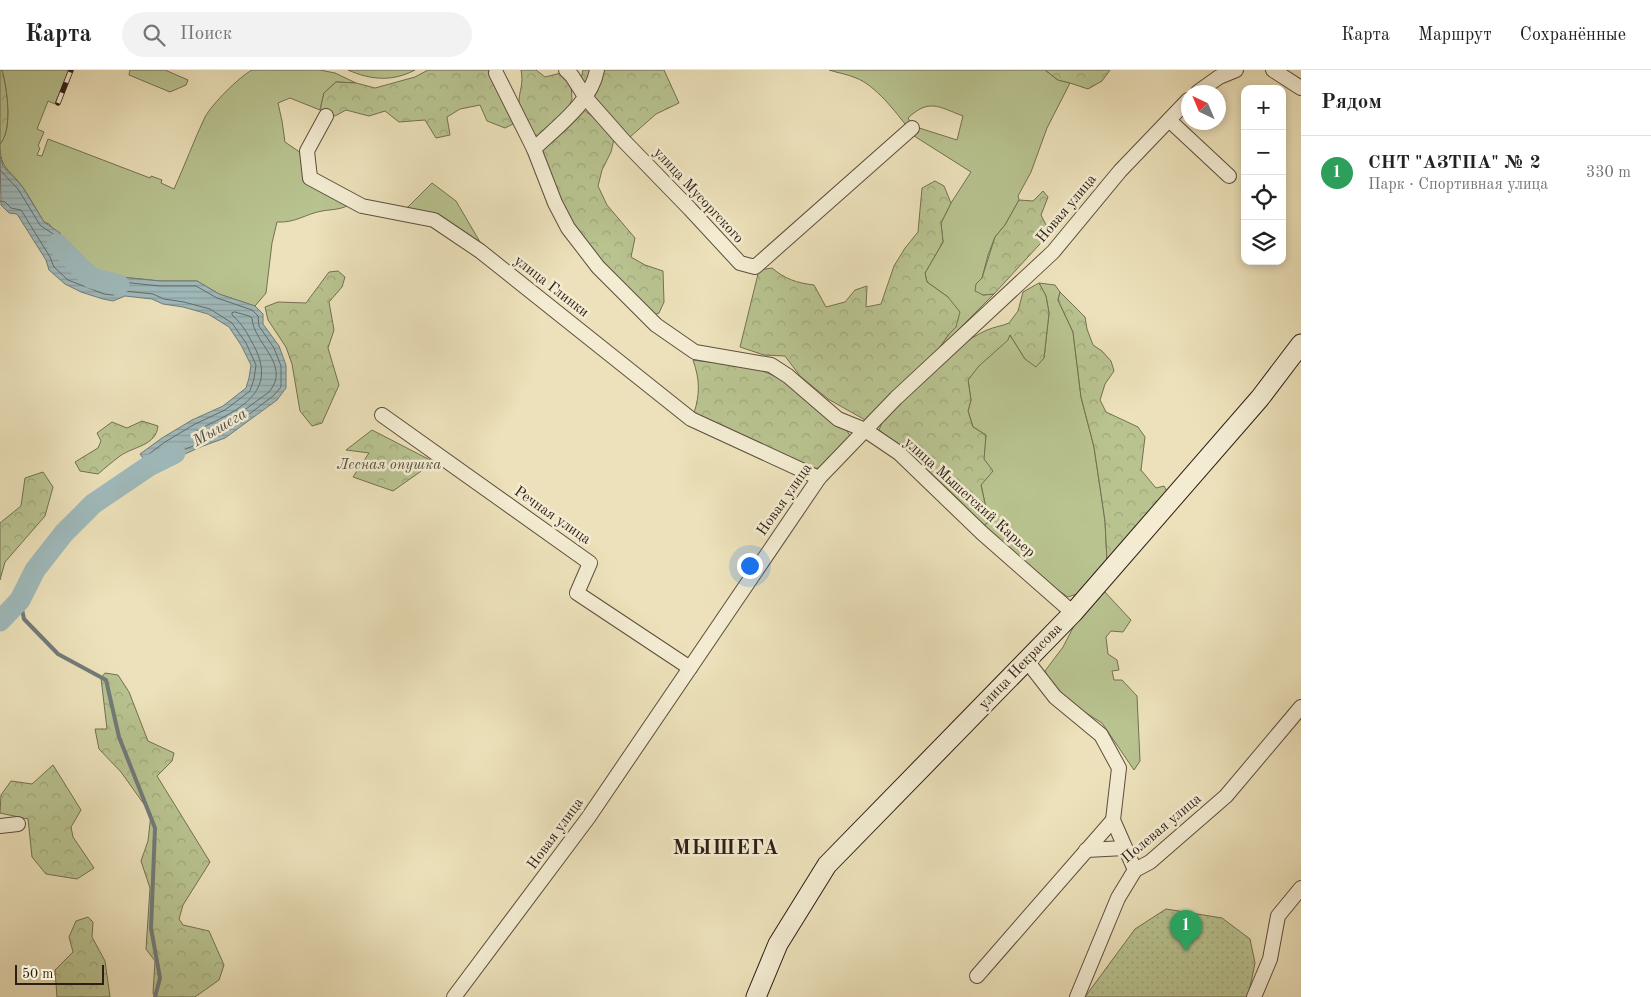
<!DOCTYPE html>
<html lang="ru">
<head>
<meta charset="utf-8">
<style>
	:root { --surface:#fff; --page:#f2f2f2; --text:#222; --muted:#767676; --line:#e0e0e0; --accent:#d93025 }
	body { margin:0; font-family:"Old Standard TT",serif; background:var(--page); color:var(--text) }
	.controls { position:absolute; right:15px; top:15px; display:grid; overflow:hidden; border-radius:10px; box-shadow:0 2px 8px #0003 }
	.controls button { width:45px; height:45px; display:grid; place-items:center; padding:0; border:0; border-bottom:1px solid var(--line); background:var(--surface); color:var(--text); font:25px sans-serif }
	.compass { position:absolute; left:1181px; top:15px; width:45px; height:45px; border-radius:50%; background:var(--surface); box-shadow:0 2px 8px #0003; rotate:316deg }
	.scale { position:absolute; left:15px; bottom:12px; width:89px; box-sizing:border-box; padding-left:5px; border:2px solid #2e1d15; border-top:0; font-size:14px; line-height:18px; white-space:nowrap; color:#2e1d15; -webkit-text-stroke:4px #f3ecd2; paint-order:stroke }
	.you { position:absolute; left:749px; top:495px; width:18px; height:18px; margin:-12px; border:4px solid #fff; border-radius:50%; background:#1a73e8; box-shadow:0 0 0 8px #1a73e833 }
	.badge { display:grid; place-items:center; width:32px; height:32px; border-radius:50%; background:var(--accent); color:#fff; font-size:16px; font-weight:700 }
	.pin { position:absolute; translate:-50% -41px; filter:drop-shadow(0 1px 2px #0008) }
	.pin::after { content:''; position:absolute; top:26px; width:18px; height:15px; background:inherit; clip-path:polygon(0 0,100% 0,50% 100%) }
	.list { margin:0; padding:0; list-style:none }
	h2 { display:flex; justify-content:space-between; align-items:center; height:65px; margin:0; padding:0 20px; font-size:21px }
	h2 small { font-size:16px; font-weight:400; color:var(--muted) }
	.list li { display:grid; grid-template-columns:32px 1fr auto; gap:15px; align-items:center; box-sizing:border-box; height:75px; padding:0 20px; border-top:1px solid var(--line) }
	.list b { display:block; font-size:19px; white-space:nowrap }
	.list p { margin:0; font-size:16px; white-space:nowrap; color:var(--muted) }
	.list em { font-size:16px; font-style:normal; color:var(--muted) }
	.icon { flex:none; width:28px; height:28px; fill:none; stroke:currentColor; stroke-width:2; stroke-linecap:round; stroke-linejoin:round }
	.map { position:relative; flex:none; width:1301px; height:927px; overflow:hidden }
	header { display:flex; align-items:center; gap:30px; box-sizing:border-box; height:70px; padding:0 25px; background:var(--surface); border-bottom:1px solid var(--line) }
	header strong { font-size:24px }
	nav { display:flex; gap:28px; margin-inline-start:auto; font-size:18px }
	.search { width:350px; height:45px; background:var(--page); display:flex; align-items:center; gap:12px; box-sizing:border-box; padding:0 18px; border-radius:28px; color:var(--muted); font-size:19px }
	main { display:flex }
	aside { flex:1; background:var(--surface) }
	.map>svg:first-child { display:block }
	.green { fill:#b8c390; stroke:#737052 }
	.forest { fill:url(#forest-crowns); stroke:#737052 }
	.garden { fill:url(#garden-dots); stroke:#737052 }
	.water { fill:url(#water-rules); stroke:#727b79 }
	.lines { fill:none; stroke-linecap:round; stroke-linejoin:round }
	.shore { stroke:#666c68; stroke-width:1 }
	.stream { stroke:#727b79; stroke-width:4 }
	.river { stroke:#9fbabc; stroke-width:21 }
	.street-casing { stroke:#5e4e3e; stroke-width:16 }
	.secondary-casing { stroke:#2e1d15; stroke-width:21 }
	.street { stroke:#f3ecd2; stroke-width:14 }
	.secondary { stroke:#f3ecd2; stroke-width:19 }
	.rail-casing { stroke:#2e1d15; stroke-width:5.5 }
	.rail { stroke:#f3ecd2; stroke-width:4; stroke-dasharray:11; stroke-linecap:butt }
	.labels { text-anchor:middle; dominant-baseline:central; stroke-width:5; stroke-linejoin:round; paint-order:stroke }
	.street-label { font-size:15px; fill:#2e1d15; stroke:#f3ecd2 }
	.park-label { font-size:15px; font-style:italic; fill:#574f3a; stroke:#f3ecd2 }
	.water-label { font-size:16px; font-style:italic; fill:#504c47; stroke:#f3ecd2 }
	.district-label { font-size:20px; font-weight:bold; letter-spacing:1px; fill:#2e1d15; stroke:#f3ecd2 }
</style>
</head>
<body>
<header>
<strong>Карта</strong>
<div class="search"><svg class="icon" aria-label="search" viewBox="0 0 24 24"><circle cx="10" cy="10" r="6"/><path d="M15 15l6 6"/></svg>Поиск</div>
<nav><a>Карта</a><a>Маршрут</a><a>Сохранённые</a></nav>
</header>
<main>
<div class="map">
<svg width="1301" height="927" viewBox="0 0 1301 927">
	<defs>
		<pattern id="forest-crowns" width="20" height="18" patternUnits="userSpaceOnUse" patternTransform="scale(1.25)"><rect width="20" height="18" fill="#b8c390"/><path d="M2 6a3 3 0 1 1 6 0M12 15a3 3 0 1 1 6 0" fill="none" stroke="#9ea77b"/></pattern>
		<pattern id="garden-dots" width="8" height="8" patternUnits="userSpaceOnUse" patternTransform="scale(1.25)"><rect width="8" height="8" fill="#b8c390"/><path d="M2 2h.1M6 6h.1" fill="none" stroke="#9ea77b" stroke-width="1.8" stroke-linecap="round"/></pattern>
		<pattern id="water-rules" width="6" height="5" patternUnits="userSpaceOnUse" patternTransform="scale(1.25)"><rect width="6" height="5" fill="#9fbabc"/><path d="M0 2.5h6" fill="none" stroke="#899fa1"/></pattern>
	</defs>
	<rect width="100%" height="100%" fill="#ece1ba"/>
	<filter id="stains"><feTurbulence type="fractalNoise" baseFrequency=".004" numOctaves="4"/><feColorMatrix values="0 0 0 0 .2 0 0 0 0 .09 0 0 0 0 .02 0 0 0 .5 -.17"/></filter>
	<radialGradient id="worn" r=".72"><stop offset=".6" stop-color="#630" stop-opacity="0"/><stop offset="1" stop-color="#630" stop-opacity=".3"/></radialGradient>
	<!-- green -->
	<g class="green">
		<path d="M 2,0 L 69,0 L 55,34 L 48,31 L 37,59 L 44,62 L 38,76 L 40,78 L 37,85 L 42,86 L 48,69 L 150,108 L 151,106 L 162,110 L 161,113 L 174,119 C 185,95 194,70 205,47 C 212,34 239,7 252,0 L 320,0 L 335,3 L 356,13 L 336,12 L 324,23 L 320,40 L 290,28 L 278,33 L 282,51 L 285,72 L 304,85 L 304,104 L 352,133 C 342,140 334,139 322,141 C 305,144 296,153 277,152 L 272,173 L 266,223 L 255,236 L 219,224 L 197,211 L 160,211 L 102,205 L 91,208 L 82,205 L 63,172 L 49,154 L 44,152 C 37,141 31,129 23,118 C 10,98 0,101 0,74 C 13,60 7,18 2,0 Z"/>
		<path d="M 130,0 L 165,0 L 188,10 L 186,15 L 170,22 L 129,5 Z"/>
		<path d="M 348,0 L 415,0 C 392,12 371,10 348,0 Z"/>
		<path d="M 829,0 L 1045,0 L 1058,10 L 1070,13 L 1047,58 L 1031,102 L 1018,126 L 1019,130 L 1005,155 L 995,167 L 988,185 L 982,208 L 983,225 L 994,224 L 937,281 L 949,264 L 956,257 L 948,227 L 927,212 L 925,203 L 943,172 L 941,153 L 951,133 L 971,102 L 911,64 L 916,57 L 957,70 L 963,46 C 939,37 929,28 908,48 L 914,57 L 908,58 C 896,42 875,15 856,8 C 847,4 838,3 829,0 Z"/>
		<path d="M 432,113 L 456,131 L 480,172 L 473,174 L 397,140 L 408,137 Z"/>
		<path d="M 1039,213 L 1055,215 L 1060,222 L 1058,230 L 1073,262 L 1081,327 L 1094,377 L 1105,451 L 1107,491 L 1080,523 L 1068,527 L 1055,518 L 984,455 L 989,452 L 981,415 L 986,365 L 973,357 L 968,341 L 971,330 L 968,310 L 978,296 L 1010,265 L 1025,289 L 1044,288 L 1049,243 L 1046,226 Z"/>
		<path d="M 1103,520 L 1131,550 L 1123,562 L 1111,561 L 1106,567 L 1108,584 L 1117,590 L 1119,600 L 1112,601 L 1114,610 L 1122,610 L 1137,626 L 1140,691 L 1134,700 L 1102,653 L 1078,638 L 1052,616 L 1045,601 L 1063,577 L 1078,548 Z"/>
	</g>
	<!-- forest -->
	<g class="forest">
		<path d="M 0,0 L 2,0 C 7,18 13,60 0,74 Z"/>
		<path d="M 428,0 L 488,0 L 515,53 L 505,58 L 487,51 L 480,35 L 460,39 L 447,47 L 450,65 L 436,68 L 425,50 L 399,52 L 385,41 L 369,46 L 346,40 L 335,46 L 320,40 L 324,23 L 336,12 L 356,13 L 375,18 L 415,7 Z"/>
		<path d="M 521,0 L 536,0 L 545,7 L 561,3 L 571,13 L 572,30 L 566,41 L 539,66 L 531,63 C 526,54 520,43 519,32 C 519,21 524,14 521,0 Z"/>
		<path d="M 583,0 L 664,0 L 679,33 L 656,44 L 630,67 L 602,37 L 581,9 Z"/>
		<path d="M 1045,0 L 1110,0 L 1102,11 L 1088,19 L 1070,13 L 1058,10 Z"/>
		<path d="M 584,40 L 600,52 L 614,69 L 611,82 L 602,100 L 598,116 L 607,135 L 635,168 L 631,187 L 645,195 L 663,201 L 664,232 L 659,243 L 654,245 L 622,215 L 570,154 L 540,81 Z"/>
		<path d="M 935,111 L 944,116 L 951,133 L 941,153 L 943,172 L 925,203 L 927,212 L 948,227 L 960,242 L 956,257 L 949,264 L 937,281 L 867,351 L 828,329 L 800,306 L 785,286 L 764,285 L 740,277 L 759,200 L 772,198 C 785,209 797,213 814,215 L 826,237 L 845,232 L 855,220 L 867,216 L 866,237 L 881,234 L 894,196 L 905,178 L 918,162 L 922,118 Z"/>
		<path d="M 1043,121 L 1048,127 L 1041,145 L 1050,163 L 994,224 L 983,225 L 975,221 L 976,214 L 982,208 L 995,167 L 1005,155 L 1019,130 L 1033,131 Z"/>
		<path d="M 338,201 L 345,207 L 342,217 L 329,232 L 334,260 L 328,278 L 339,315 L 322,353 L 312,356 L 300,341 L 292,294 L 286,277 L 268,250 L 265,237 L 278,232 L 306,233 L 329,202 Z"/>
		<path d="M 1039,213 L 1046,226 L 1049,243 L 1044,288 L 1036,297 L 1025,289 L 1010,265 L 1008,270 L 979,296 L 968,310 L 971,330 L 968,341 L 973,357 L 986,365 L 984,389 L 993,401 L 981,415 L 989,452 L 984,455 C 951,421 917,389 879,360 L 883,350 C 913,319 947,278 987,260 C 994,257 1002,256 1009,253 L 1018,241 L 1023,222 Z"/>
		<path d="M 1060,222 L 1085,247 L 1087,259 L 1093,275 L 1102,281 L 1111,291 L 1114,301 L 1105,314 L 1100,330 L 1106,342 L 1138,357 L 1145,367 L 1141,400 L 1156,418 L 1164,416 L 1168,423 L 1107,491 L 1105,451 L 1094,377 L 1081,327 L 1073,262 L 1058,230 Z"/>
		<path d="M 693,290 C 718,294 747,293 770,304 C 797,316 823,341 846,359 L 850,366 L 817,401 L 747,367 L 694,343 C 700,324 700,310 693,290 Z"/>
		<path d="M 142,351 L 158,356 C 156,376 134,376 120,386 C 112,392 105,398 98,404 L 80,401 L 75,392 L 98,378 L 101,371 L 97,363 L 112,352 L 127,358 Z"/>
		<path d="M 372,360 L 434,392 L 393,421 L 353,407 L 369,383 L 346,380 Z"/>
		<path d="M 43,402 L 53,417 L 45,446 L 5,492 L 0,510 L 0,453 L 21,436 L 25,408 Z"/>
		<path d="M 105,603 L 118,605 L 129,622 L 148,671 L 174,683 L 172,691 L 157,706 L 210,792 L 183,835 L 179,849 L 183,855 L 209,861 L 224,895 L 219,910 L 195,927 L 155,927 L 153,923 L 155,891 L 146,879 L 150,818 L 141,791 L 148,771 L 151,744 L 121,702 L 99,679 L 95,659 L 107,659 L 101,608 Z"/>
		<path d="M 53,695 L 81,740 L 71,757 L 73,767 L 94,798 L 77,809 L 46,804 L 32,787 L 28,749 L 0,743 L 1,725 L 11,711 L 32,714 Z"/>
		<path d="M 88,847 L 93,852 L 92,867 L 105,891 L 110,927 L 57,927 L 55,900 L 73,882 L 69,867 L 76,851 Z"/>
	</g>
	<!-- garden -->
	<path class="garden" d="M 1166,839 L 1222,848 L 1250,869 L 1255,893 L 1248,927 L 1085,927 L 1135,859 Z"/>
	<!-- water -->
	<path class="water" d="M 0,86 L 3,96 L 22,116 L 44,152 L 60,163 L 63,172 L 69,173 L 77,181 L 76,197 L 82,205 L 91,208 L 101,205 L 160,211 L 197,211 L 219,224 L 255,236 L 263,244 L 263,254 L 279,276 L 286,295 L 286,318 L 277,330 L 225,368 L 203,376 L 151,399 L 140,384 L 162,368 L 192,350 L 223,336 L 246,318 L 249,308 L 251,295 L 241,275 L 229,257 L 208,244 L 183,237 L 163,234 L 152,229 L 125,226 L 113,231 L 103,229 L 81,222 L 65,214 L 49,200 L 46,190 L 17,144 L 9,143 L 1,135 Z"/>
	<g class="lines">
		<!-- shore -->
		<g class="shore">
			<path d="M 0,100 L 18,119 L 40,155 L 56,166 L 60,175 L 67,178 L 72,183 L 72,200 L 79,209 L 89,213 L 102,210 L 160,216 L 196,216 L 217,228 L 252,240 L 258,246 L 259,256 L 274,278 L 281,296 L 281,317 L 273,326 L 223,364 L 153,392 L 149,384 L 165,372 L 195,354 L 225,340 L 250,321 L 254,309 L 256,295 L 246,273 L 232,253 L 210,239 L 184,232 L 164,229 L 153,224 L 125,221 L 113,225 L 104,224 L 68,210 L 54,197 L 50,187 L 21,140 L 11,138 L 5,132 L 0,131"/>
			<path d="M 235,242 L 249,246 L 252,248 C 253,273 292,295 269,322 L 220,358 L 193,367 L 192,366 L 193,363 C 225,344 279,330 256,280 C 250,268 243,254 232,245 L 232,243 Z"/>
		</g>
		<!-- stream -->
		<path class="stream" d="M 20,530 L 24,549 L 58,584 L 106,610 L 119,667 L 155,758 L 151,858 L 160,908 L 155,927"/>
		<!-- river -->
		<g class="river">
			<path d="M 57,174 L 91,208 L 119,215"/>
			<path d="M 0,551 L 20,530 L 35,500 L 64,463 L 93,434 L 149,396 L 175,383"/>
		</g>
		<!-- street casing -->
		<g class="street-casing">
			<g id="street">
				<path d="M 566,0 L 572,6 L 586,28 L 623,70 L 690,139 L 740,193 L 755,197 L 912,58"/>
				<path d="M 1273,0 L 1301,18"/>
				<path d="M 496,3 L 534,79 L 555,133 L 568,158 L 598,197 L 656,255 L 695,282 L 771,295 L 788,306 L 838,349 L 865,360 L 899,383 L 982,463 L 1073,543"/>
				<path d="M 1198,22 L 1219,7 L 1236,0"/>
				<path d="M 326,46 L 307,81 L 310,108 L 362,136 L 434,150 L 480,181 L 691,349 L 819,408"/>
				<path d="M 1169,50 L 1229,106"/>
				<path d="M 534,79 C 556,57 591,33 597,0"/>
				<path d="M 382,345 L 590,493 L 577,523 L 690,598"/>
				<path d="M 1027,591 L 1055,627 L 1101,665 L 1119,698 L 1113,750 L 1135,800"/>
				<path d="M 0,756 L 18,754"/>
				<path d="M 1086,780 L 1125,778"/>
				<path d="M 977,906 L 1113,750"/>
				<path d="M 454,927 L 588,748 L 819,408 L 896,328 L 1053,182 L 1120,101 L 1188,30"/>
				<path d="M 1077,927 L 1118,828 L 1135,800 L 1150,792 L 1226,726 L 1301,637"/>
				<path d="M 1254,927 L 1270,889 L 1278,846 L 1301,818"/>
			</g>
		</g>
		<!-- secondary casing -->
		<g class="secondary-casing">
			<path id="secondary" d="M 756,927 L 778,874 L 827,795 L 1073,543 L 1260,328 L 1301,274"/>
		</g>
		<!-- street -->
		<use href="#street" class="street"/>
		<!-- secondary -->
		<use href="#secondary" class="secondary"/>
		<!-- rail casing -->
		<g class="rail-casing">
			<path id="rail" d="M 58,33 L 71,0"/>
		</g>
		<!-- rail -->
		<use href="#rail" class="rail"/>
	</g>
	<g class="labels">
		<!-- street labels -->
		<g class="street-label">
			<text transform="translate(698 126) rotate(47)">улица Мусоргского</text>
			<text transform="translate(1067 139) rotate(-50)">Новая улица</text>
			<text transform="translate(551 217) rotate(38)">улица Глинки</text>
			<text transform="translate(969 428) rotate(42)">улица Мышегский Карьер</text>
			<text transform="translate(785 430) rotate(-55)">Новая улица</text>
			<text transform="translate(552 446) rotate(35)">Речная улица</text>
			<text transform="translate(1021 597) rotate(-46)">улица Некрасова</text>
			<text transform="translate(1162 759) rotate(-40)">Полевая улица</text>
			<text transform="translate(556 764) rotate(-54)">Новая улица</text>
		</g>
		<!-- park labels -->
		<g class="park-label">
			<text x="389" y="395">Лесная опушка</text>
		</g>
		<!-- water labels -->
		<g class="water-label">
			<text transform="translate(220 358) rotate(-31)">Мышега</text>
		</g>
		<!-- district labels -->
		<g class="district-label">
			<text x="726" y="779">МЫШЕГА</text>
		</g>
	</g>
	<rect width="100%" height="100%" filter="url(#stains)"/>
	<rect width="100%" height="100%" fill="url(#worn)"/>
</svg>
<div class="controls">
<button>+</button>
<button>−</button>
<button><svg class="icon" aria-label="locate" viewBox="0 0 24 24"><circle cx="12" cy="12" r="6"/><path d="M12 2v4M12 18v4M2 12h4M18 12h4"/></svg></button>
<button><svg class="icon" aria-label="layers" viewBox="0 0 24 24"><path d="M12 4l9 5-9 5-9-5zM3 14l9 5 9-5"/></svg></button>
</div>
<svg class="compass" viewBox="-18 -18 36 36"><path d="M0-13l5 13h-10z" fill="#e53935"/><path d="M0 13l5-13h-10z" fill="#767676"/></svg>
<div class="scale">50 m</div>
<div class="you"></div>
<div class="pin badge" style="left:1186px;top:881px;background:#2e9e5b">1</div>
</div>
<aside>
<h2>Рядом<small></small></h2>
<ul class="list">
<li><span class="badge" style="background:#2e9e5b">1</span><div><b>СНТ &quot;АЗТПА&quot; № 2</b><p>Парк · Спортивная улица</p></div><em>330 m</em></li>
</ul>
</aside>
</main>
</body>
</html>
